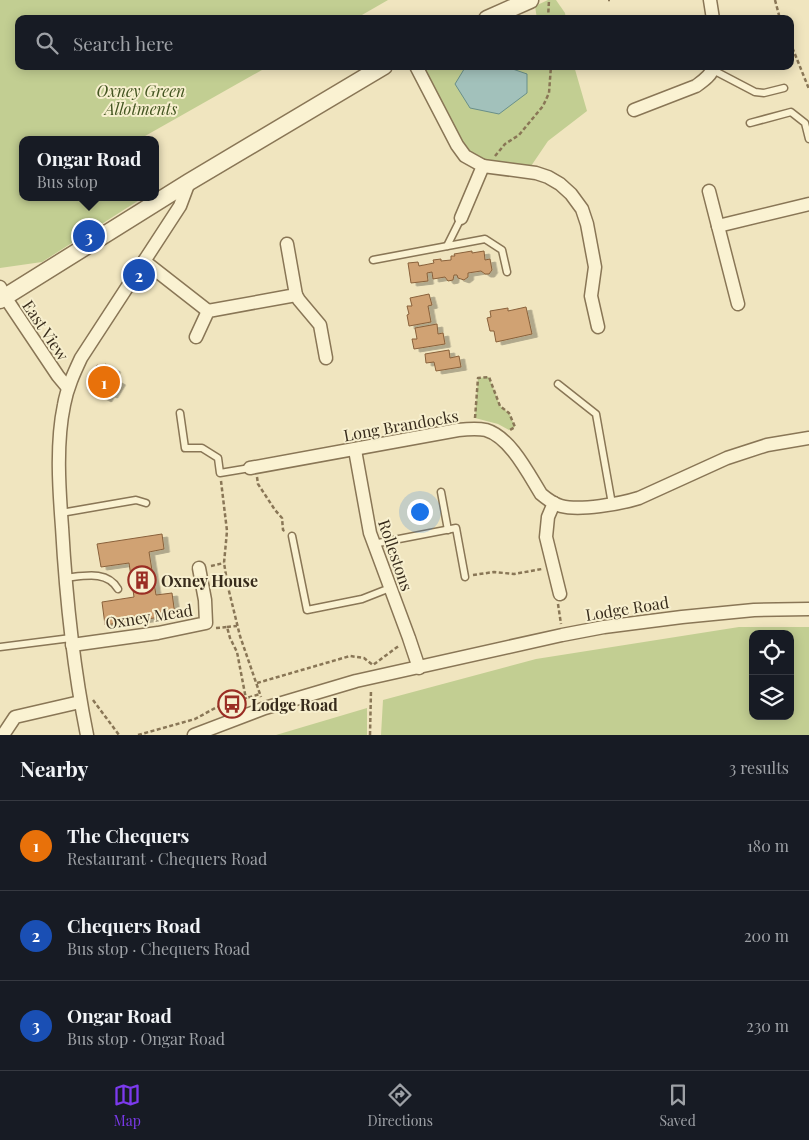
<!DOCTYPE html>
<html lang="en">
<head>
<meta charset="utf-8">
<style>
	:root { --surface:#171b24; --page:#242831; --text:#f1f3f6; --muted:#9ea1a6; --line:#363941; --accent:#7c3aed }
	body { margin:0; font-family:"Playfair Display",serif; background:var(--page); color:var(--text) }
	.controls { position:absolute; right:15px; bottom:15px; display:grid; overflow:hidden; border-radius:10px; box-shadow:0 2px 12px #0003 }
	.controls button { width:45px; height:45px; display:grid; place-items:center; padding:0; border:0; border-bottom:1px solid var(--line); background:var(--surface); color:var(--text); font:25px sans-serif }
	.you { position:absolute; left:419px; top:511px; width:18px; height:18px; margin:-12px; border:4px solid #fff; border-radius:50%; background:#1a73e8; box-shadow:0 0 0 8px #1a73e833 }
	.badge { display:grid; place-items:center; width:32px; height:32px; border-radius:50%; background:var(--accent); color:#fff; font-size:16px; font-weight:700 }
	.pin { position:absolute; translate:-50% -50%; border:2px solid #fff; box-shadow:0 1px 5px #0006 }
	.popup { position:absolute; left:19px; top:136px; width:140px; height:65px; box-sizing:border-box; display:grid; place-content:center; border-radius:10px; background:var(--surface); filter:drop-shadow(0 1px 4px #0005); font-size:16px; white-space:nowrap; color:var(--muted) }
	.popup b { font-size:19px; color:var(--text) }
	.popup::after { content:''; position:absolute; left:50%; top:100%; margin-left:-10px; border:10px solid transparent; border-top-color:var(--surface) }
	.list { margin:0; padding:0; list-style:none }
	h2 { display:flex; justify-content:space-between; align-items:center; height:65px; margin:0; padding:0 20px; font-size:21px }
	h2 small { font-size:16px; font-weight:400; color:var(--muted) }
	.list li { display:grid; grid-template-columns:32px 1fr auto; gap:15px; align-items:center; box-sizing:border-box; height:90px; padding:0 20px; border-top:1px solid var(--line) }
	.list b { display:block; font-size:19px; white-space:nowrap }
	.list p { margin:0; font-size:16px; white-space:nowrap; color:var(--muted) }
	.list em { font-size:16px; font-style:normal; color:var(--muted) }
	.icon { flex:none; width:28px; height:28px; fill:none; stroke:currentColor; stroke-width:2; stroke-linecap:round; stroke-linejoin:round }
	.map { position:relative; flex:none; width:809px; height:735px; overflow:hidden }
	.search { position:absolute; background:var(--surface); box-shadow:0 2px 12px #0003; left:15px; right:15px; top:15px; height:55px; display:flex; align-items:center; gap:12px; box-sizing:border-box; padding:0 18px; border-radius:10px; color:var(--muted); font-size:19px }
	.sheet { height:335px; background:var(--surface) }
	nav { display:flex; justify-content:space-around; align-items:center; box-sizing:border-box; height:70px; border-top:1px solid var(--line); background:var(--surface); font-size:14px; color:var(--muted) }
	nav a { display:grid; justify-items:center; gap:2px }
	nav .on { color:var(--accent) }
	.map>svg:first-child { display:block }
	.green { fill:#c2ce92; fill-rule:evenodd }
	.water { fill:#a2c1bb; stroke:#698f89 }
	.building { fill:#d0a273; stroke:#89613b; filter:url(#shadow) }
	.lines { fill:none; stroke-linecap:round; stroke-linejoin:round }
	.service-casing { stroke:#897656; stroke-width:9 }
	.minor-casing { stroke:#897656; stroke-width:15 }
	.tertiary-casing { stroke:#897656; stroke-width:19 }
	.path { stroke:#897656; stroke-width:2.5; stroke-dasharray:4 2.5; stroke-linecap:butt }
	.service { stroke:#faf2d2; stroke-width:6 }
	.minor { stroke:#faf2d2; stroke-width:12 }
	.tertiary { stroke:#faf2d2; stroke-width:16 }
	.labels { text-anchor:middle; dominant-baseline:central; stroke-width:4; stroke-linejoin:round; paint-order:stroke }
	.park-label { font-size:16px; font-style:italic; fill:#435521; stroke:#f7efce }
	.street-label { font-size:16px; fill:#382c1c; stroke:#f7efce }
	.poi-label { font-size:16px; font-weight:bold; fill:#382c1c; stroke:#f7efce; text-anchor:start }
</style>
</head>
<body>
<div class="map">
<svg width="809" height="735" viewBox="0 0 809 735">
	<defs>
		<filter id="shadow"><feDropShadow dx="5.5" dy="3" stdDeviation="0" flood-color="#0004"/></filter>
	</defs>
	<rect width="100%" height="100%" fill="#f0e5bf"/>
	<!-- green -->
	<g class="green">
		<path d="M 0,0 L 388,0 L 355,19 L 19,19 L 19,66 L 269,66 L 138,140 L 23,140 L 23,197 L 144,197 L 42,262 L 0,268 Z"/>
		<path d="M 548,0 L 556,0 L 565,13 L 566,19 L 537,19 L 535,6 Z"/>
		<path d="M 420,66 L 574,66 L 587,111 L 548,141 L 527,172 L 475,158 L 460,139 Z"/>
		<path d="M 489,377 L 500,406 L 509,413 L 515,427 L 509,430 L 498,424 L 475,418 L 478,378 Z"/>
		<path d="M 739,627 L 809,627 L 809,735 L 381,735 L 383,700 L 536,659 ZM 753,634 L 790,634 L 790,716 L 753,716 Z"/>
		<path d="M 367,708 L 367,735 L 276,735 Z"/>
	</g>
	<!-- water -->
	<path class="water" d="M 466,66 L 504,66 L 527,74 L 527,93 L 499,114 L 470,108 L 455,84 Z"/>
	<!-- building -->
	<g class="building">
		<path d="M 472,251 L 472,253 L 484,251 L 485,260 L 490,259 L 492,270 L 489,274 L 485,274 L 481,271 L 468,273 L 468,277 L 464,280 L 458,278 L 457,275 L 454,275 L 453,280 L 448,281 L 445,277 L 433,279 L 432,272 L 427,273 L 428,281 L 411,283 L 408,263 L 418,262 L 419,266 L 434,263 L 433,260 L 441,259 L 441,261 L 451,260 L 451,256 L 455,256 L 454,254 Z"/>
		<path d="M 429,294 L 432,305 L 428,306 L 431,322 L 409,326 L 407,315 L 409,314 L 407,306 L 412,306 L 410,298 Z"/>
		<path d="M 526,307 L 532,334 L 496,342 L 494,331 L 490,331 L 487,318 L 491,317 L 490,311 L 508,308 L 508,311 Z"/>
		<path d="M 437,324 L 438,334 L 443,333 L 445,344 L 414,349 L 412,339 L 417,339 L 415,328 Z"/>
		<path d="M 449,350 L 450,358 L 459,356 L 461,367 L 436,371 L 434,362 L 426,363 L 425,354 Z"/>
		<path d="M 105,364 L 115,369 L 111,377 L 120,382 L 112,395 L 109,394 L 106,399 L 88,390 L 92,384 L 87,382 L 97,365 L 103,368 Z"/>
		<path d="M 162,534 L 164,549 L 149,552 L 156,595 L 172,593 L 175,615 L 105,625 L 102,602 L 134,597 L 129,563 L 101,567 L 97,544 Z"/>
	</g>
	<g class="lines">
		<!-- service casing -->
		<g class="service-casing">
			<g id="service">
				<path d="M 713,70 L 755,92 L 764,93 L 784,88"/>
				<path d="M 750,123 L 791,112 L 805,123 L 809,139"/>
				<path d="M 447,246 L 461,218"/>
				<path d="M 373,260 L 485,239 L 502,250 L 507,272"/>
				<path d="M 558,384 L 596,414 L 612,504"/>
				<path d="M 180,413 L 185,448 L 202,448 L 218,458 L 220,473 L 250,468"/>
				<path d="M 441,492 L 448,530"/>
				<path d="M 61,513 L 136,500 L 146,503"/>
				<path d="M 292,536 L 307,610 L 362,599 L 390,588"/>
				<path d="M 373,544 L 456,528 L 465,577"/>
				<path d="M 65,578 C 84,576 107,570 118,589"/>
				<path d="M 0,647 L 71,638"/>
			</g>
		</g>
		<!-- minor casing -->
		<g class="minor-casing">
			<g id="minor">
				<path d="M 710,0 L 713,19"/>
				<path d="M 416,66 L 457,145 L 465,156 L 483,166 L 461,218"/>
				<path d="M 634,110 L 696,86 C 703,81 712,75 714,66"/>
				<path d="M 483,166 L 536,173 L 548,177 L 560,184 L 571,194 L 582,209 L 587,224 L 595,267 L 591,296 L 598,327"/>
				<path d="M 709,191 L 738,304"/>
				<path d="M 718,226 L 809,204"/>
				<path d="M 144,261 L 208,311"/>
				<path d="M 0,287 L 5,297 L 58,376 L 68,388"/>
				<path d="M 296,295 L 299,300 L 320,325 L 326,358"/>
				<path d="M 196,337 L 208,311 L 296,295 L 287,244"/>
				<path d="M 355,450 L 370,533 L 409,638 L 419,668"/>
				<path d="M 250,468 L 458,430 C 467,429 477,428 486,430 C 510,437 528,473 541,494 C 547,499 553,504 561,506 C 580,511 620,504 639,498 L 727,458 L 767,445 L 809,438"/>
				<path d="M 554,503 L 548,517 L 546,537 L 560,594"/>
				<path d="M 72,645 L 158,633 L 206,623 L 205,600 L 199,568"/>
				<path d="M 3,735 L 15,717 L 80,702"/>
				<path d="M 87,735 C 73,666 66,597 62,527 C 59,488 56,443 64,405 C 67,388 74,373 81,358 L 180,206 L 189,182"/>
				<path d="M 194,735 L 265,708 L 356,681 L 562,635 L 604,627 L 682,617 L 754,610 L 809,609"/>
			</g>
		</g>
		<!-- tertiary casing -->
		<g class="tertiary-casing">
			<g id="tertiary">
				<path d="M 487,19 L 530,0"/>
				<path d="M 0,300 L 189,182 L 384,66"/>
			</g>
		</g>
		<!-- path -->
		<g class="path">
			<path d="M 608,0 L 610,0"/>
			<path d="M 775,0 L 780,19"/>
			<path d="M 548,19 L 549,0"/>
			<path d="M 790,42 L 809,89"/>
			<path d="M 495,156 L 505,144 L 519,135 L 543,106 L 549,93 L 551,66"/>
			<path d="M 475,418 L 478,378 L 489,377 L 500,406 L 509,413 L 515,427 L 510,430"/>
			<path d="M 257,477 L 258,484 L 275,510 L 282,518 L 283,530 L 285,531"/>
			<path d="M 221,481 L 227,531 L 224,563 L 228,587 L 240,636 L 261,697"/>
			<path d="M 211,566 L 224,563"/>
			<path d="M 473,575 L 494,572 L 514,574 L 542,569"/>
			<path d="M 558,604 L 561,624"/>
			<path d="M 227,627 L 237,626"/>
			<path d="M 216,628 L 227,627 L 230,638 L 237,652 L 246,699"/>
			<path d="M 257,683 L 350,656 L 364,658 L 373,665 L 400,645"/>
			<path d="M 93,700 L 119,735"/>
			<path d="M 138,735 L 195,719 L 217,707 L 260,694"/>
			<path d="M 370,735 L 371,690"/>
		</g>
		<!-- service -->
		<use href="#service" class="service"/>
		<!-- minor -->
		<use href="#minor" class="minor"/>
		<!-- tertiary -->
		<use href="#tertiary" class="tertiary"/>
	</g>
	<!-- icons -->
	<defs>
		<g id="building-ring" transform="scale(1.4375)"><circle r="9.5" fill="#f7efce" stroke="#9a2e24" stroke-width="1.5"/><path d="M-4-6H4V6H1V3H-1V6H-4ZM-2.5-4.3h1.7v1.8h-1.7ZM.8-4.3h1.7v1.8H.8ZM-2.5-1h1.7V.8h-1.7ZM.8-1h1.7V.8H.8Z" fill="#9a2e24"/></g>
		<g id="bus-ring" transform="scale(1.4375)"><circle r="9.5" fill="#f7efce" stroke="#9a2e24" stroke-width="1.5"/><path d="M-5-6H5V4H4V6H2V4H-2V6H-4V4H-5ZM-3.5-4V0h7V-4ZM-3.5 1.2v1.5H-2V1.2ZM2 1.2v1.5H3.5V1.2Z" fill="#9a2e24"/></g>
	</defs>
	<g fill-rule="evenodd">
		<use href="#building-ring" x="142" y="580"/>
		<use href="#bus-ring" x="232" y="704"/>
	</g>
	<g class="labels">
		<!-- park labels -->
		<g class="park-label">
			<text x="141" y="90">Oxney Green<tspan x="141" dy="18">Allotments</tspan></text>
		</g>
		<!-- street labels -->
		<g class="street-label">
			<text transform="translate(46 330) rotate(56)">East View</text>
			<text transform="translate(401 425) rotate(-10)">Long Brandocks</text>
			<text transform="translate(396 555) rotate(71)">Rollestons</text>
			<text transform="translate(627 608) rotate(-9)">Lodge Road</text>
			<text transform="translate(149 616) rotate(-9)">Oxney Mead</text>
		</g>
		<!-- poi labels -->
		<g class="poi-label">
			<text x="161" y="580">Oxney House</text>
			<text x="251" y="704">Lodge Road</text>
		</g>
	</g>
</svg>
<div class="controls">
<button><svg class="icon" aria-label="locate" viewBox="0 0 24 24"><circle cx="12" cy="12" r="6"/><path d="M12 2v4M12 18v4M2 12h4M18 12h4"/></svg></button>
<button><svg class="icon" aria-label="layers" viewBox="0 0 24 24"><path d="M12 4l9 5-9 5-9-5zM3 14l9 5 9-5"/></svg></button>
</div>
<div class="you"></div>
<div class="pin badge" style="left:104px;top:382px;background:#e8710a">1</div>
<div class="pin badge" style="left:139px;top:275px;background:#1a4fb4">2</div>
<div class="pin badge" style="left:89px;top:236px;background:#1a4fb4">3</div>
<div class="popup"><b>Ongar Road</b>Bus stop</div>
<div class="search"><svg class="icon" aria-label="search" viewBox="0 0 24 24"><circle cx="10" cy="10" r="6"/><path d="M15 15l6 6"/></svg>Search here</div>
</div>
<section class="sheet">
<h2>Nearby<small>3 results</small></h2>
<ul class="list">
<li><span class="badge" style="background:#e8710a">1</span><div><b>The Chequers</b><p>Restaurant · Chequers Road</p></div><em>180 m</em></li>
<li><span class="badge" style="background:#1a4fb4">2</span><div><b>Chequers Road</b><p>Bus stop · Chequers Road</p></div><em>200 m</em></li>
<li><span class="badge" style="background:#1a4fb4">3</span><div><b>Ongar Road</b><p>Bus stop · Ongar Road</p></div><em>230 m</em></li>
</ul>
</section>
<nav>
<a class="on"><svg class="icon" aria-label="map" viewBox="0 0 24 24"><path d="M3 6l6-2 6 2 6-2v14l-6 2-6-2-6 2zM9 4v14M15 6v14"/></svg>Map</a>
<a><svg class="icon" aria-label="directions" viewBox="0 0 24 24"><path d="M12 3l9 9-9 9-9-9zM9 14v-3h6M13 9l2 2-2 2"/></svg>Directions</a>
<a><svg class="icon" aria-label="saved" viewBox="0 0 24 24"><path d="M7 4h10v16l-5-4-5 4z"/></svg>Saved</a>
</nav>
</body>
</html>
